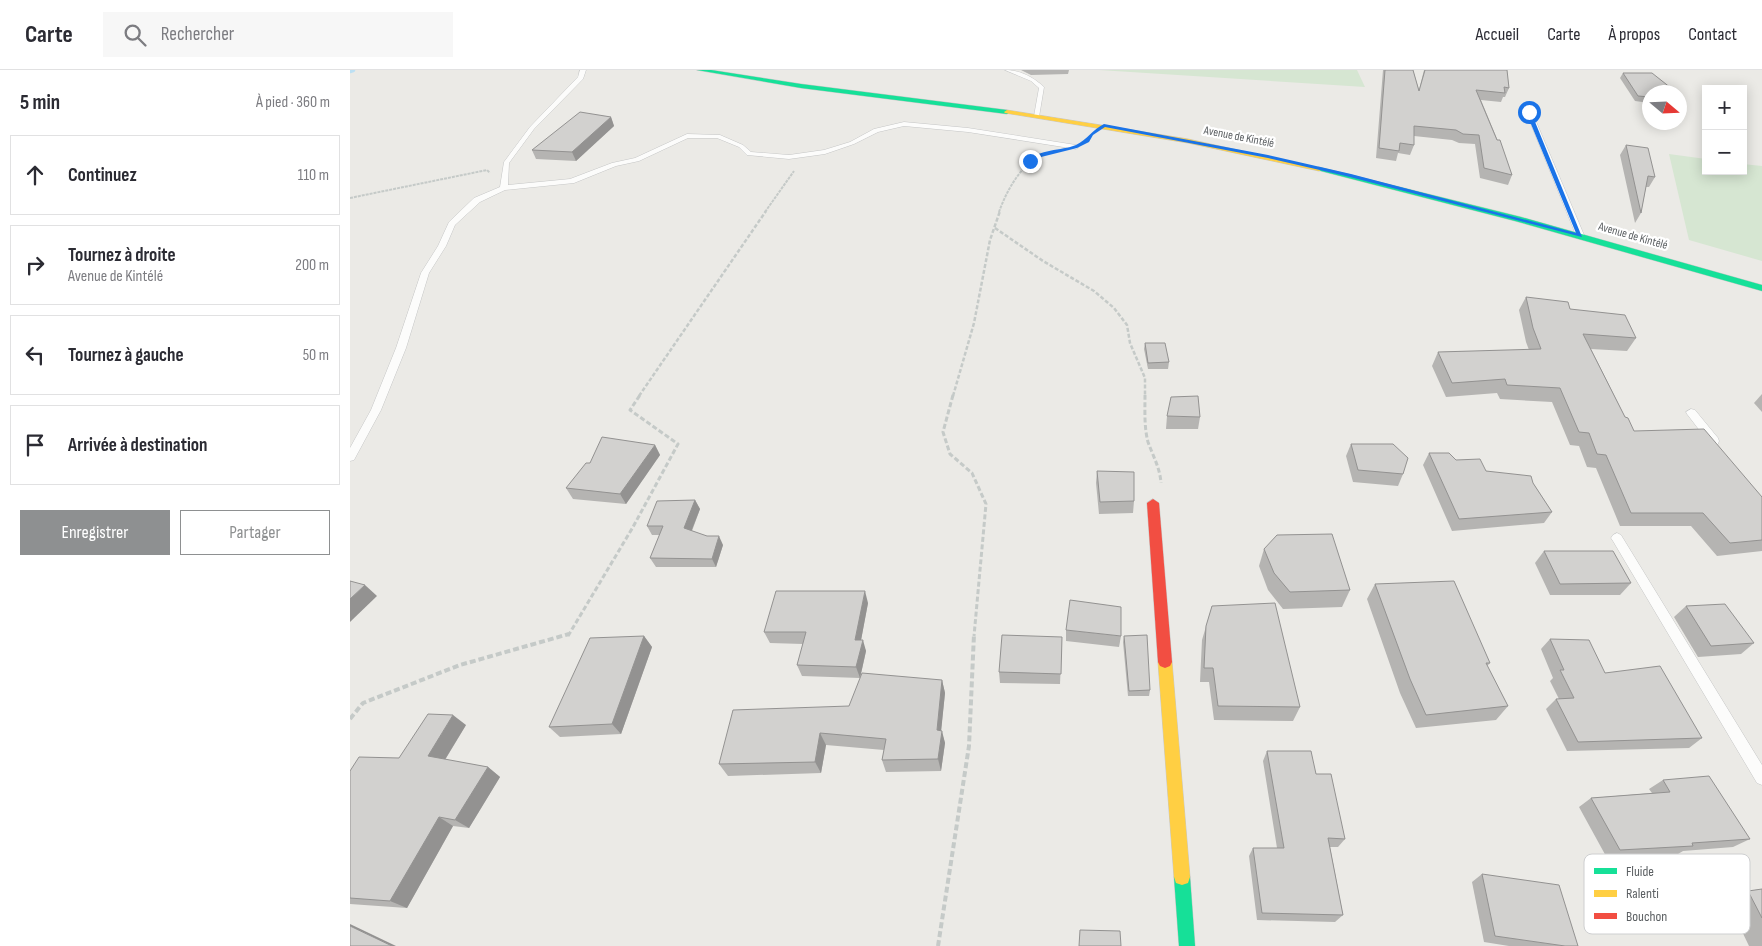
<!DOCTYPE html>
<html lang="fr">
<head>
<meta charset="utf-8">
<style>
	:root { --surface:#fff; --page:#f7f7f7; --text:#2b2b33; --muted:#7c7c81; --line:#e1e1e2; --accent:#8e9091 }
	body { margin:0; font-family:"Sofia Sans Condensed",sans-serif; background:var(--page); color:var(--text) }
	.controls { position:absolute; right:15px; top:15px; display:grid; overflow:hidden; border-radius:0px; box-shadow:0 2px 12px #0003 }
	.controls button { width:45px; height:45px; display:grid; place-items:center; padding:0; border:0; border-bottom:1px solid var(--line); background:var(--surface); color:var(--text); font:25px sans-serif }
	.compass { position:absolute; left:1292px; top:15px; width:45px; height:45px; border-radius:50%; background:var(--surface); box-shadow:0 2px 12px #0003; rotate:109deg }
	.stop { position:absolute; width:15px; height:15px; margin:-11px; border:4px solid #1a73e8; border-radius:50%; background:#fff }
	.stop.end { background:#1a73e8; border-color:#fff; box-shadow:0 1px 5px #0008 }
	.list { margin:0; padding:0; list-style:none }
	h2 { display:flex; justify-content:space-between; align-items:center; height:65px; margin:0; padding:0 20px; font-size:21px }
	h2 small { font-size:16px; font-weight:400; color:var(--muted) }
	.list li { display:grid; grid-template-columns:32px 1fr auto; gap:15px; align-items:center; box-sizing:border-box; height:80px; margin:0 10px 10px; padding:0 10px; border:1px solid var(--line); border-radius:0px }
	.list b { display:block; font-size:19px; white-space:nowrap }
	.list p { margin:0; font-size:16px; white-space:nowrap; color:var(--muted) }
	.list em { font-size:16px; font-style:normal; color:var(--muted) }
	.actions { display:flex; gap:10px; padding:15px 20px }
	.actions a { flex:1; padding:11px 0; border:1px solid var(--accent); border-radius:0px; text-align:center; font-size:18px; color:var(--accent) }
	.actions .main { background:var(--accent); color:#fff }
	.icon { flex:none; width:28px; height:28px; fill:none; stroke:currentColor; stroke-width:2; stroke-linecap:round; stroke-linejoin:round }
	.map { position:relative; flex:none; width:1412px; height:876px; overflow:hidden }
	header { display:flex; align-items:center; gap:30px; box-sizing:border-box; height:70px; padding:0 25px; background:var(--surface); border-bottom:1px solid var(--line) }
	header strong { font-size:24px }
	nav { display:flex; gap:28px; margin-inline-start:auto; font-size:18px }
	.search { width:350px; height:45px; background:var(--page); display:flex; align-items:center; gap:12px; box-sizing:border-box; padding:0 18px; border-radius:0px; color:var(--muted); font-size:19px }
	main { display:flex }
	aside { flex:1; background:var(--surface) }
	.map>svg:first-child { display:block }
	.green { fill:#d6e6d2 }
	.lines { fill:none; stroke-linecap:round; stroke-linejoin:round }
	.stream { stroke:#bde0f3; stroke-width:4.5 }
	.lane-casing { stroke:#c5c6c6; stroke-width:1 }
	.fast-casing { stroke:#c8c8c7; stroke-width:1 }
	.slow-casing { stroke:#c8c8c7; stroke-width:1 }
	.jam-casing { stroke:#c8c8c7; stroke-width:1 }
	.path-far3 { stroke:#c5cac8; stroke-width:2; stroke-dasharray:3 1; stroke-linecap:butt }
	.path-far2 { stroke:#c5cac8; stroke-width:2.5; stroke-dasharray:4 2; stroke-linecap:butt }
	.path-far1 { stroke:#c5cac8; stroke-width:3; stroke-dasharray:5 2.5; stroke-linecap:butt }
	.path { stroke:#c5cac8; stroke-width:4; stroke-dasharray:6 3; stroke-linecap:butt }
	.lane { fill:#fcfcfb; fill-rule:evenodd }
	.fast { fill:#16e098; fill-rule:evenodd }
	.slow { fill:#ffcf43; fill-rule:evenodd }
	.jam { fill:#f24e42; fill-rule:evenodd }
	.wall { fill:#b5b4b2 }
	.shaded-wall { fill:#939291 }
	.building { fill:#d2d1cf; stroke:#939291 }
	.route { fill:#1a73e8 }
	.labels { text-anchor:middle; dominant-baseline:central; stroke-width:4.5; stroke-linejoin:round; paint-order:stroke }
	.far-street-label { font-size:12px; fill:#5c6063; stroke:#fff }
	.key { fill:#fff; stroke:#cecfd0; stroke-width:1 }
	.key-label { font-size:14px; fill:#5c6063 }
</style>
</head>
<body>
<header>
<strong>Carte</strong>
<div class="search"><svg class="icon" aria-label="search" viewBox="0 0 24 24"><circle cx="10" cy="10" r="6"/><path d="M15 15l6 6"/></svg>Rechercher</div>
<nav><a>Accueil</a><a>Carte</a><a>À propos</a><a>Contact</a></nav>
</header>
<main>
<aside>
<h2>5 min<small>À pied · 360 m</small></h2>
<ul class="list">
<li><svg class="icon" aria-label="ahead" viewBox="0 0 24 24"><path d="M12 20V5M6 11l6-6 6 6"/></svg><div><b>Continuez</b></div><em>110 m</em></li>
<li><svg class="icon" aria-label="right" viewBox="0 0 24 24"><path d="M7 20v-9h11M14 6l5 5-5 5"/></svg><div><b>Tournez à droite</b><p>Avenue de Kintélé</p></div><em>200 m</em></li>
<li><svg class="icon" aria-label="left" viewBox="0 0 24 24"><path d="M17 20v-9H6M10 6l-5 5 5 5"/></svg><div><b>Tournez à gauche</b></div><em>50 m</em></li>
<li><svg class="icon" aria-label="arrive" viewBox="0 0 24 24"><path d="M6 21V4h12l-3 4 3 4H6"/></svg><div><b>Arrivée à destination</b></div></li>
</ul>
<div class="actions"><a class="main">Enregistrer</a><a>Partager</a></div>
</aside>
<div class="map">
<svg width="1412" height="876" viewBox="0 0 1412 876">
	<rect width="100%" height="100%" fill="#ebeae6"/>
	<!-- green -->
	<g class="green">
		<path d="M 749,0 L 1007,0 L 1015,17 Z"/>
		<path d="M 1319,84 L 1356,89 L 1356,101 L 1393,101 L 1393,94 L 1412,96 L 1412,191 L 1339,170 Z"/>
	</g>
	<g class="lines">
		<!-- stream -->
		<path class="stream" d="M 0,1 L 3,0"/>
		<!-- lane casing -->
		<g class="lane-casing">
			<g id="lane">
				<path d="M 230,0 L 236,0 L 233,9 L 184,59 L 159,93 L 158,115 L 220,109 L 262,93 L 285,88 L 337,64 L 370,65 L 393,75 L 401,82 L 439,85 L 474,80 L 500,72 L 524,59 L 554,52 L 618,58 L 726,75 L 729,77 L 726,79 L 618,62 L 554,56 L 528,62 L 504,74 L 475,84 L 439,89 L 397,85 L 389,77 L 367,68 L 338,68 L 289,91 L 266,96 L 224,113 L 155,120 L 130,132 L 105,155 L 96,176 L 79,203 L 56,278 L 31,340 L 4,390 L 0,391 L 0,378 L 21,340 L 46,278 L 71,203 L 88,176 L 99,152 L 124,128 L 150,117 L 154,92 L 180,57 L 228,7 Z"/>
				<path d="M 655,0 C 670,0 683,7 694,17 L 689,47 L 684,46 L 689,18 L 681,11 Z"/>
				<path d="M 1179,40 L 1182,42 L 1234,165 L 1233,167 L 1226,165 L 1176,42 Z"/>
				<path d="M 1341,339 L 1345,340 L 1368,368 L 1369,371 L 1368,374 L 1360,374 L 1337,344 L 1336,342 Z"/>
				<path d="M 1267,463 L 1271,465 L 1412,695 L 1412,715 L 1407,713 L 1263,471 L 1261,468 L 1263,465 Z"/>
			</g>
		</g>
		<!-- fast casing -->
		<g class="fast-casing">
			<g id="fast">
				<path d="M 347,0 L 361,0 L 451,14 L 657,40 L 660,42 L 657,44 L 451,18 Z"/>
				<path d="M 969,97 L 1171,147 L 1412,215 L 1412,221 L 1165,151 L 967,100 L 967,98 Z"/>
				<path d="M 832,799 L 838,801 L 840,807 L 845,876 L 829,876 L 824,807 L 826,801 Z"/>
			</g>
		</g>
		<!-- slow casing -->
		<g class="slow-casing">
			<g id="slow">
				<path d="M 657,40 L 838,69 L 973,99 L 969,101 L 838,73 L 655,43 L 654,42 Z"/>
				<path d="M 815,586 L 820,588 L 822,592 L 840,807 L 838,813 L 832,815 L 826,813 L 824,807 L 808,592 L 810,588 Z"/>
			</g>
		</g>
		<!-- jam casing -->
		<g class="jam-casing">
			<path id="jam" d="M 803,429 L 809,433 L 822,592 L 820,596 L 815,598 L 810,596 L 808,592 L 797,433 Z"/>
		</g>
		<!-- path-far3 -->
		<g class="path-far3">
			<path d="M 0,128 L 137,100 L 140,103"/>
			<path d="M 415,142 L 444,101"/>
			<path d="M 649,142 C 656,122 669,99 687,86"/>
		</g>
		<!-- path-far2 -->
		<g class="path-far2">
			<path d="M 645,158 L 693,191 L 744,221 L 764,238 L 777,255 L 780,273 L 795,308 L 795,326"/>
			<path d="M 289,326 L 416,141"/>
			<path d="M 603,326 L 624,253 L 640,170 L 650,141"/>
		</g>
		<!-- path-far1 -->
		<g class="path-far1">
			<path d="M 603,325 L 593,362 L 600,384 L 622,403 L 636,434 L 624,566"/>
			<path d="M 795,325 C 795,340 794,357 798,372 C 803,386 810,398 811,413"/>
			<path d="M 218,566 L 283,457 L 328,374 L 280,340 L 290,325"/>
		</g>
		<!-- path -->
		<g class="path">
			<path d="M 0,649 L 13,633 L 110,595 L 219,564"/>
			<path d="M 588,876 L 619,676 L 624,564"/>
		</g>
		<!-- lane -->
		<use href="#lane" class="lane"/>
		<!-- fast -->
		<use href="#fast" class="fast"/>
		<!-- slow -->
		<use href="#slow" class="slow"/>
		<!-- jam -->
		<use href="#jam" class="jam"/>
	</g>
	<!-- wall -->
	<g class="wall">
		<path d="M 671,0 L 719,0 L 718,4 L 681,5 Z"/>
		<path d="M 1033,0 L 1063,0 L 1069,20 L 1074,0 L 1157,0 L 1159,18 L 1155,27 L 1153,27 L 1151,32 L 1131,30 L 1162,105 L 1158,115 L 1130,108 L 1125,74 L 1109,73 L 1102,70 L 1064,66 L 1064,75 L 1060,85 L 1048,83 L 1046,91 L 1026,88 Z"/>
		<path d="M 1273,3 L 1300,22 L 1300,33 L 1285,31 L 1270,8 Z"/>
		<path d="M 261,47 L 264,56 L 226,91 L 186,89 L 182,80 Z"/>
		<path d="M 1276,75 L 1305,107 L 1299,117 L 1296,117 L 1291,143 L 1285,153 L 1270,85 Z"/>
		<path d="M 1176,227 L 1220,239 L 1286,268 L 1277,281 L 1241,279 L 1275,347 L 1284,361 L 1412,427 L 1412,481 L 1367,486 L 1341,456 L 1270,456 L 1246,398 L 1237,397 L 1229,376 L 1220,375 L 1202,332 L 1150,329 L 1147,323 L 1096,327 L 1082,296 L 1088,282 L 1179,280 L 1176,272 L 1169,240 Z"/>
		<path d="M 795,273 L 819,292 L 818,299 L 798,299 L 794,279 Z"/>
		<path d="M 1412,324 L 1412,342 L 1404,333 Z"/>
		<path d="M 817,346 L 850,347 L 848,359 L 816,359 Z"/>
		<path d="M 1001,374 L 1053,404 L 1048,416 L 1003,412 L 996,386 Z"/>
		<path d="M 305,375 L 310,385 L 276,434 L 223,429 L 216,418 L 240,393 Z"/>
		<path d="M 1079,383 L 1106,390 L 1136,401 L 1183,413 L 1202,442 L 1194,453 L 1102,461 L 1073,395 Z"/>
		<path d="M 747,401 L 784,431 L 783,443 L 749,444 L 746,413 Z"/>
		<path d="M 345,430 L 350,439 L 342,461 L 373,475 L 366,497 L 306,497 L 300,488 L 310,465 L 302,465 L 297,456 Z"/>
		<path d="M 914,479 L 1000,520 L 992,537 L 933,539 L 918,520 L 909,496 Z"/>
		<path d="M 1194,481 L 1281,513 L 1270,525 L 1200,525 L 1185,493 Z"/>
		<path d="M 1025,514 L 1140,593 L 1137,596 L 1158,636 L 1146,650 L 1066,658 L 1050,623 L 1017,529 Z"/>
		<path d="M 518,533 L 511,570 L 516,581 L 510,608 L 452,606 L 447,595 L 453,574 L 420,573 L 414,562 Z"/>
		<path d="M 862,536 L 950,637 L 943,651 L 864,650 L 859,612 L 850,612 L 852,570 Z"/>
		<path d="M 1336,536 L 1404,573 L 1391,584 L 1348,587 L 1324,547 Z"/>
		<path d="M 716,560 L 771,566 L 769,577 L 716,571 Z"/>
		<path d="M 294,566 L 302,577 L 271,664 L 210,667 L 199,657 Z"/>
		<path d="M 774,566 L 800,620 L 799,626 L 778,626 L 773,572 Z"/>
		<path d="M 712,567 L 710,614 L 650,613 L 649,602 Z"/>
		<path d="M 1200,569 L 1255,603 L 1352,668 L 1339,678 L 1217,681 L 1196,639 L 1206,629 L 1209,629 L 1200,611 L 1203,608 L 1191,579 Z"/>
		<path d="M 592,610 L 595,623 L 591,660 L 595,673 L 591,701 L 536,702 L 532,690 L 534,680 L 476,675 L 471,703 L 378,706 L 369,694 L 499,636 Z"/>
		<path d="M 116,655 L 95,690 L 138,697 L 150,707 L 119,758 L 103,756 L 57,838 L 0,834 L 0,701 L 49,688 Z"/>
		<path d="M 917,681 L 995,769 L 988,777 L 980,777 L 993,845 L 985,852 L 907,850 L 899,786 L 903,778 L 927,778 L 913,691 Z"/>
		<path d="M 1313,710 L 1400,769 L 1383,777 L 1333,781 L 1328,784 L 1257,788 L 1229,737 L 1241,728 L 1302,723 L 1299,719 Z"/>
		<path d="M 1132,804 L 1228,876 L 1159,876 L 1134,872 L 1122,812 Z"/>
		<path d="M 1412,819 L 1412,876 L 1399,876 L 1377,830 L 1398,821 Z"/>
	</g>
	<!-- shaded-wall -->
	<g class="shaded-wall">
		<path d="M 261,47 L 264,56 L 226,91 L 222,82 Z"/>
		<path d="M 305,375 L 310,385 L 276,434 L 270,424 Z"/>
		<path d="M 345,430 L 350,439 L 339,467 L 334,458 Z"/>
		<path d="M 369,466 L 373,475 L 366,497 L 362,489 Z"/>
		<path d="M 15,515 L 27,526 L 0,552 L 0,529 Z"/>
		<path d="M 515,521 L 518,533 L 509,581 L 505,570 Z"/>
		<path d="M 294,566 L 302,577 L 271,664 L 262,654 Z"/>
		<path d="M 513,570 L 516,581 L 510,608 L 506,597 Z"/>
		<path d="M 592,610 L 595,623 L 590,672 L 587,660 Z"/>
		<path d="M 103,645 L 116,655 L 91,696 L 78,686 Z"/>
		<path d="M 592,661 L 595,673 L 591,701 L 588,689 Z"/>
		<path d="M 470,663 L 476,675 L 471,703 L 465,692 Z"/>
		<path d="M 138,697 L 150,707 L 119,758 L 105,750 Z"/>
		<path d="M 89,747 L 103,756 L 57,838 L 40,831 Z"/>
		<path d="M 0,854 L 46,876 L 42,876 L 0,856 Z"/>
	</g>
	<!-- building -->
	<g class="building">
		<path d="M 1035,0 L 1063,0 L 1069,21 L 1075,0 L 1157,0 L 1159,18 L 1154,17 L 1155,23 L 1126,20 L 1147,70 L 1150,70 L 1162,105 L 1134,98 L 1129,65 L 1113,64 L 1106,60 L 1064,56 L 1064,75 L 1050,73 L 1049,81 L 1029,78 Z"/>
		<path d="M 1273,3 L 1302,3 L 1326,22 L 1300,22 L 1300,27 L 1288,26 Z"/>
		<path d="M 230,42 L 261,47 L 222,82 L 182,80 Z"/>
		<path d="M 1276,75 L 1298,78 L 1305,107 L 1298,106 L 1291,143 Z"/>
		<path d="M 1176,227 L 1218,232 L 1220,239 L 1275,245 L 1286,268 L 1233,264 L 1275,347 L 1278,348 L 1284,361 L 1354,359 L 1412,427 L 1412,470 L 1380,473 L 1353,443 L 1281,443 L 1256,385 L 1247,384 L 1239,363 L 1229,362 L 1210,318 L 1157,315 L 1155,309 L 1102,313 L 1088,282 L 1191,279 L 1183,258 Z"/>
		<path d="M 795,273 L 815,273 L 819,292 L 798,293 Z"/>
		<path d="M 848,326 L 850,347 L 817,346 L 821,327 Z"/>
		<path d="M 252,367 L 305,375 L 270,424 L 216,418 L 236,393 L 240,393 Z"/>
		<path d="M 1001,374 L 1043,374 L 1058,388 L 1053,404 L 1008,400 Z"/>
		<path d="M 1079,383 L 1099,383 L 1106,390 L 1130,389 L 1136,401 L 1181,406 L 1183,413 L 1202,442 L 1109,449 Z"/>
		<path d="M 747,401 L 784,402 L 784,431 L 750,432 Z"/>
		<path d="M 345,430 L 334,458 L 357,466 L 369,466 L 362,489 L 300,488 L 313,456 L 297,456 L 307,431 Z"/>
		<path d="M 982,464 L 1000,520 L 940,522 L 924,503 L 914,479 L 927,465 Z"/>
		<path d="M 1194,481 L 1263,481 L 1281,513 L 1210,514 Z"/>
		<path d="M 0,511 L 15,515 L 0,529 Z"/>
		<path d="M 1104,511 L 1140,593 L 1136,593 L 1158,636 L 1076,645 L 1060,609 L 1025,514 Z"/>
		<path d="M 426,521 L 515,521 L 505,570 L 513,570 L 506,597 L 447,595 L 456,562 L 414,562 Z"/>
		<path d="M 720,530 L 771,537 L 771,566 L 716,560 Z"/>
		<path d="M 925,533 L 950,637 L 868,636 L 863,598 L 854,598 L 856,556 L 862,536 Z"/>
		<path d="M 1375,534 L 1404,573 L 1361,576 L 1336,536 Z"/>
		<path d="M 652,565 L 712,567 L 711,604 L 649,602 Z"/>
		<path d="M 797,565 L 800,620 L 779,621 L 774,566 Z"/>
		<path d="M 294,566 L 262,654 L 199,657 L 240,568 Z"/>
		<path d="M 1200,569 L 1239,570 L 1255,603 L 1310,596 L 1352,668 L 1228,672 L 1206,629 L 1224,628 L 1210,600 L 1214,600 Z"/>
		<path d="M 512,603 L 592,610 L 587,660 L 592,661 L 588,689 L 532,690 L 536,669 L 470,663 L 465,692 L 369,694 L 383,640 L 499,636 Z"/>
		<path d="M 78,644 L 103,645 L 78,686 L 138,697 L 105,750 L 89,747 L 40,831 L 0,828 L 0,701 L 9,687 L 49,688 Z"/>
		<path d="M 917,681 L 961,681 L 966,704 L 981,704 L 995,769 L 978,768 L 993,845 L 912,843 L 903,778 L 934,778 Z"/>
		<path d="M 1359,706 L 1400,769 L 1342,773 L 1343,776 L 1270,780 L 1241,728 L 1320,722 L 1313,710 Z"/>
		<path d="M 1132,804 L 1209,815 L 1228,876 L 1215,876 L 1145,866 Z"/>
		<path d="M 1412,819 L 1412,848 L 1398,821 Z"/>
		<path d="M 0,856 L 42,876 L 0,876 Z"/>
		<path d="M 730,860 L 770,861 L 771,876 L 729,876 Z"/>
	</g>
	<!-- route -->
	<path class="route" d="M 1179,40 L 1181,42 L 1232,167 L 1000,107 L 918,88 L 755,57 L 743,65 L 739,72 L 727,78 L 687,88 L 682,92 L 677,91 C 689,79 711,81 726,75 C 737,70 743,59 754,54 L 918,85 L 1001,104 L 1226,163 L 1176,42 Z"/>
	<g class="labels">
		<!-- far-street labels -->
		<g class="far-street-label">
			<text transform="translate(889 67) rotate(11)">Avenue de Kintélé</text>
			<text transform="translate(1283 166) rotate(16)">Avenue de Kintélé</text>
		</g>
	</g>
	<!-- legend -->
	<rect x="1234" y="784" width="166" height="80" rx="8" class="key"/>
	<rect x="1244" y="798" width="23" height="6" fill="#16e098"/>
	<rect x="1244" y="820" width="23" height="7" fill="#ffcf43"/>
	<rect x="1244" y="843" width="23" height="6" fill="#f24e42"/>
	<g class="key-label">
		<text x="1276" y="806">Fluide</text>
		<text x="1276" y="828">Ralenti</text>
		<text x="1276" y="851">Bouchon</text>
	</g>
</svg>
<div class="controls">
<button>+</button>
<button>−</button>
</div>
<svg class="compass" viewBox="-18 -18 36 36"><path d="M0-13l5 13h-10z" fill="#e53935"/><path d="M0 13l5-13h-10z" fill="#7c7c81"/></svg>
<div class="stop" style="left:1179px;top:42px"></div>
<div class="stop end" style="left:680px;top:91px"></div>
</div>
</main>
</body>
</html>
